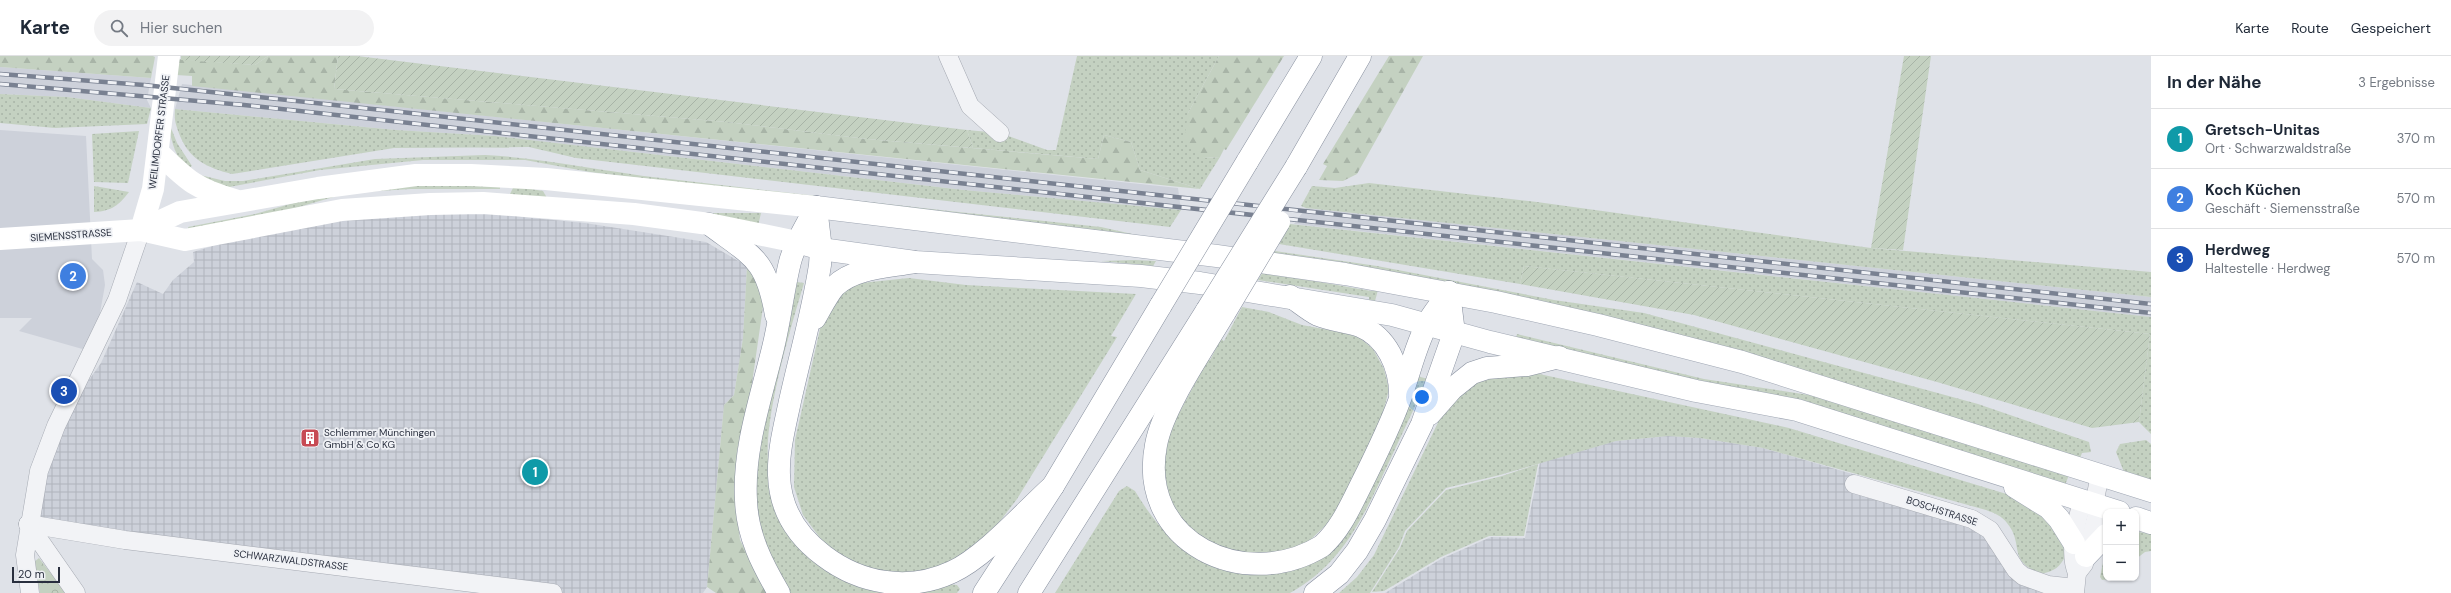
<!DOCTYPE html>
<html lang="de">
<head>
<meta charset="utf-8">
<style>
	:root { --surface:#fff; --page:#f2f2f3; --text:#1f2937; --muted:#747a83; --line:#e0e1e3; --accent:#c74a54 }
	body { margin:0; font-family:"DM Sans",sans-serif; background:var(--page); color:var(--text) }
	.controls { position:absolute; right:12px; bottom:12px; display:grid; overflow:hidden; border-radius:8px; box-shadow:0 1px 3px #0004 }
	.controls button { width:36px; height:36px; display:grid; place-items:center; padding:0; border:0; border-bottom:1px solid var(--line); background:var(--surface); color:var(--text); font:20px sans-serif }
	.scale { position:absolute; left:12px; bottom:10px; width:48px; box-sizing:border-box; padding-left:4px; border:2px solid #292f3e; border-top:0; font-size:11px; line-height:14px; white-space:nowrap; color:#292f3e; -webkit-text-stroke:3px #eff1f5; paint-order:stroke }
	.you { position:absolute; left:1422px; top:341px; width:14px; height:14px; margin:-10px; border:3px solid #fff; border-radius:50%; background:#1a73e8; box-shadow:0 0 0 6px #1a73e833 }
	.badge { display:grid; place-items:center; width:26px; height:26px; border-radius:50%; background:var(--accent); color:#fff; font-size:13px; font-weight:700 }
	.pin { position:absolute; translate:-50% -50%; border:2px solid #fff; box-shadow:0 1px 4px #0006 }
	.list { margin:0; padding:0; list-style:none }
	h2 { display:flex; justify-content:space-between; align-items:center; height:52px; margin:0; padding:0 16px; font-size:17px }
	h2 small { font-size:13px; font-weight:400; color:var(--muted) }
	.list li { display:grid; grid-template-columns:26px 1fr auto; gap:12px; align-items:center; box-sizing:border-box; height:60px; padding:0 16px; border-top:1px solid var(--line) }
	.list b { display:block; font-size:15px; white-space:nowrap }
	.list p { margin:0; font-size:13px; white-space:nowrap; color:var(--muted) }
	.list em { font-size:13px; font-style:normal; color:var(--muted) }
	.icon { flex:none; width:22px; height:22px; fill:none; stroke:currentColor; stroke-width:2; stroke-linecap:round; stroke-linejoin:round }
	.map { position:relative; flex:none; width:2151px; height:537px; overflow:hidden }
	header { display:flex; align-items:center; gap:24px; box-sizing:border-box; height:56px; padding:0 20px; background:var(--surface); border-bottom:1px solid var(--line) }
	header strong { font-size:19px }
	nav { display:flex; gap:22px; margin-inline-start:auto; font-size:14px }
	.search { width:280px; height:36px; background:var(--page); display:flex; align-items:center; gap:10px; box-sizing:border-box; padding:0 14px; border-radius:22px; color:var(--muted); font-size:15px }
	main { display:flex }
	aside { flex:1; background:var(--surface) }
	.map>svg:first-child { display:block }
	.built { fill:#cdd1da }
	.industrial { fill:url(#industrial-grid) }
	.grass { fill:url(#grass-dots) }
	.forest { fill:url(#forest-firs) }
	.park { fill:url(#park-crowns) }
	.garden { fill:url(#garden-furrows) }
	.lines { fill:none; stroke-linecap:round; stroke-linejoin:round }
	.street-casing { stroke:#a5a9b2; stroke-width:19 }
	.primary-casing { stroke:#9fa6b3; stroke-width:23 }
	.highway-casing { stroke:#878f9e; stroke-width:23 }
	.street { stroke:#f2f3f6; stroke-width:18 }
	.secondary { stroke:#fff; stroke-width:22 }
	.primary { stroke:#fff; stroke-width:22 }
	.highway { stroke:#fff; stroke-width:22 }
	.rail-casing { stroke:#798191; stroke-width:4.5 }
	.rail { stroke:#eff1f5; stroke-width:3; stroke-dasharray:9; stroke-linecap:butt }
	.highway-bridge-casing { stroke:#878f9e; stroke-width:23; stroke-linecap:butt }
	.highway-bridge { stroke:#fff; stroke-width:22 }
	.labels { text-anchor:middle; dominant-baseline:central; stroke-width:3.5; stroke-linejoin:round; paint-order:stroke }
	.street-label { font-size:10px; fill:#292f3e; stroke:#eff1f5 }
	.poi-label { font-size:10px; fill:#292f3e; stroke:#eff1f5; text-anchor:start }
</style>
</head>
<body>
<header>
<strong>Karte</strong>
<div class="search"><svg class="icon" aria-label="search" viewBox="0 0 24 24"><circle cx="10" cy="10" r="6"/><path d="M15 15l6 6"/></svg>Hier suchen</div>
<nav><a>Karte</a><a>Route</a><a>Gespeichert</a></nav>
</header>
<main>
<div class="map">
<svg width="2151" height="537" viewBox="0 0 2151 537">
	<defs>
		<pattern id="industrial-grid" width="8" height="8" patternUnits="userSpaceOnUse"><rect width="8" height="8" fill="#cdd1da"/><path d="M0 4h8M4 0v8" fill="none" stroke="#b0b4bc"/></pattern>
		<pattern id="grass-dots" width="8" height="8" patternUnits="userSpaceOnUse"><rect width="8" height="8" fill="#c4d1c1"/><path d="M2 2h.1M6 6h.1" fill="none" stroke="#a8b4a7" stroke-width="1.8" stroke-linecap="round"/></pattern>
		<pattern id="forest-firs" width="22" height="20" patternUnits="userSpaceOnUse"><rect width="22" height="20" fill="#c4d1c1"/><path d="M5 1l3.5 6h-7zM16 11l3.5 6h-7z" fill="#a8b4a7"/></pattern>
		<pattern id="park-crowns" width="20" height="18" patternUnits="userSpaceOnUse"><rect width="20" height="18" fill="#c4d1c1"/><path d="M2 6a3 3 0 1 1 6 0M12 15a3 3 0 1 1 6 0" fill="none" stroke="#a8b4a7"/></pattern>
		<pattern id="garden-furrows" width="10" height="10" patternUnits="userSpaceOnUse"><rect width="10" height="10" fill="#c4d1c1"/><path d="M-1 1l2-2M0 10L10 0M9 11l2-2" fill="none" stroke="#a8b4a7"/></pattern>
	</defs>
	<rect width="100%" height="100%" fill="#dfe2e8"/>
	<!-- built -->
	<g class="built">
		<path d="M 0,11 L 151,22 L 147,44 L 151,52 L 67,41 L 0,38 Z"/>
		<path d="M 182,28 L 1178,132 L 1181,154 L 964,134 L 495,80 L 396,74 L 175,53 Z"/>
		<path d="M 0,74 L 86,80 L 92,203 L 103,214 L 105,229 L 93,296 L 19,275 L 32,262 L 0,262 Z"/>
		<path d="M 1306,152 L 2151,241 L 2151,261 L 1294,168 Z"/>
	</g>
	<!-- industrial -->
	<g class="industrial">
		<path d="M 483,147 L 522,161 L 585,167 L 706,186 L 747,210 L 743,282 L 734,339 L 724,349 L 707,531 L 703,537 L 559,537 L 28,468 L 56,370 L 101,307 L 137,226 L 163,238 L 173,224 L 194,206 L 193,196 L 313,159 Z"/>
		<path d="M 1668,380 L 1700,382 L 1763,392 L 1856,419 L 1852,435 L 1979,474 L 2019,527 L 2042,537 L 1385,537 L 1441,503 L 1491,481 L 1525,482 L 1540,406 L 1616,385 Z"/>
	</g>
	<!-- grass -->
	<g class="grass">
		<path d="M 1077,0 L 1219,0 L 1188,57 L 1204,102 L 1220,101 L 1200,133 L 1140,114 L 1131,86 L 1104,79 L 1098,103 L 973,92 L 967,74 L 1000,77 L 1047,94 L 1056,94 Z"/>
		<path d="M 0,38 L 67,41 L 151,52 L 147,68 L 55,72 L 0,67 Z"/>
		<path d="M 175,53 L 396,74 L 495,80 L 964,134 L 1181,154 L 1170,171 L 576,102 L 529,91 L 394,92 L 232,118 C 208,112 190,104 180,80 C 176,69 174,65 175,53 Z"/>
		<path d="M 169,72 L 171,72 L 177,87 L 192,110 L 187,113 C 176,101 172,88 169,72 Z"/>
		<path d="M 139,75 L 128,127 L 94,126 L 92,78 Z"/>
		<path d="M 485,99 C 544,102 602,115 661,122 C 807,139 954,156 1101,171 L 1159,184 L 590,116 L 525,104 L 423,104 L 320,114 L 229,131 L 217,130 L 200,119 L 225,125 L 243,125 L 375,103 Z"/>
		<path d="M 1369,127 L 1537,146 L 1871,192 L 2151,216 L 2151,241 L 1306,152 L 1301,150 L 1312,130 L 1335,132 Z"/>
		<path d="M 413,129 L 500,130 L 500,133 L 411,133 L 362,136 L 337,140 L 257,163 L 189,175 L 188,171 L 255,158 L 308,143 Z"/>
		<path d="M 94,130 L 129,136 C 119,149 112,155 94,156 Z"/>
		<path d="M 514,130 L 543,135 L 547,142 L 508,142 Z"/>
		<path d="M 700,157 L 761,157 L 758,170 Z"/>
		<path d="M 1290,168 L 2151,261 L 2151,378 L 2139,366 L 2150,278 L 1524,210 L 1520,228 L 1279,188 Z"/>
		<path d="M 1275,195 L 1377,210 L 1554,244 L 1644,257 L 1978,348 L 2089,386 L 2091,396 L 2082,397 L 2080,402 L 1375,213 L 1273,198 Z"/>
		<path d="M 1135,204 L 1156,205 L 1153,210 L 1101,205 Z"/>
		<path d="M 1263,216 L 1371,235 L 1378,234 L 1375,245 L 1369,244 L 1369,241 L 1258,224 Z"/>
		<path d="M 909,222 L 966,229 L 1136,238 L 1111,280 L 1117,281 L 1017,443 L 994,473 L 970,499 L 909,520 L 865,514 L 826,490 L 803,459 L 794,431 L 795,384 L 822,264 L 845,233 L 861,227 Z"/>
		<path d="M 797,226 L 804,227 C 791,271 761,369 769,412 C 771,421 808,471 816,483 C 839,516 840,530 883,537 L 787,537 L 761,484 L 754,436 L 760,387 L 788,276 Z"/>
		<path d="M 1242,251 L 1269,256 L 1302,269 L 1345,277 L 1360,282 L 1373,293 L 1384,313 L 1389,333 L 1383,357 L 1363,403 L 1328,471 L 1325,470 L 1308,486 L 1265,505 L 1199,488 L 1164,436 L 1164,395 L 1170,374 L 1208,303 L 1210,304 L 1221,283 L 1224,285 Z"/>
		<path d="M 1517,278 L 1704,323 L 1809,339 L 1840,346 L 2069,419 L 2065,429 L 1735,334 L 1516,282 Z"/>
		<path d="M 1530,316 L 1789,372 L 2023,443 L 2060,474 L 2066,499 C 2060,511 2055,515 2041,518 C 2006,504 2025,489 2007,467 C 2002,460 1994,457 1986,454 L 1763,392 L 1700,382 L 1668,380 L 1616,385 L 1500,419 L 1446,432 L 1405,475 L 1399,491 L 1370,537 L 1339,537 L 1357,521 L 1374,499 L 1445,352 L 1477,323 Z"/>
		<path d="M 1417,320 L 1428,323 C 1415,350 1402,378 1389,406 C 1364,459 1344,507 1290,537 L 1055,537 L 1119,435 L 1127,430 L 1135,435 C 1181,513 1244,537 1328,495 Z"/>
		<path d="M 2146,384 L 2151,388 L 2151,425 L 2124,416 L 2116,396 L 2120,388 Z"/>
		<path d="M 1538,408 L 1524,480 L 1489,480 L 1441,501 L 1384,535 L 1372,536 L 1400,492 L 1407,475 L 1446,434 L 1502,420 Z"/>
		<path d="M 2136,476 L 2151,477 L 2151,495 L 2145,496 L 2136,503 Z"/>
		<path d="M 2106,493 L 2106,522 L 2116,522 L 2102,524 L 2100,521 Z"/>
		<path d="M 947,528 L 957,529 L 960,533 L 957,537 L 910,537 Z"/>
	</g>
	<!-- forest -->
	<g class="forest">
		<path d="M 0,0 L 153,0 L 155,1 L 151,22 L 0,11 Z"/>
		<path d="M 268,0 L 338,0 L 334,33 L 727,66 L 867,83 L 1098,103 L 1104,79 L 1131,86 L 1140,114 L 1200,133 L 192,30 L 192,20 L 176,19 L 176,3 L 255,9 Z"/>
		<path d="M 1219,0 L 1284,0 L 1226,94 L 1224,93 L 1220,101 L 1204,102 L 1184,84 L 1188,57 Z"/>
		<path d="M 1389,0 L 1423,0 L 1357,118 L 1343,125 L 1319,124 L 1327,110 L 1323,108 Z"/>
		<path d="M 747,210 L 765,237 L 750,341 L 737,395 L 735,439 L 740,484 L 768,537 L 716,537 L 707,531 L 724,349 L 734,339 L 743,282 Z"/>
	</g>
	<!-- park -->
	<path class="park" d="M 39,502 L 66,537 L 40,537 L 34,506 Z"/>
	<!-- garden -->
	<g class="garden">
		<path d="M 181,0 L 268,0 L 255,9 L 181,4 Z"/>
		<path d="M 338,0 L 357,0 L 967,74 L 973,92 L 867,83 L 727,66 L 334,33 Z"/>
		<path d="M 1904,0 L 1931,0 L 1903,194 L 1871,192 Z"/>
		<path d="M 1524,210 L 2150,278 L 2139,366 L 2092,372 L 1937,326 L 1694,259 L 1520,228 Z"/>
	</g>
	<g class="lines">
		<!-- street casing -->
		<g class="street-casing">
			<g id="street">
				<path d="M 948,0 L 970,50 L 1000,77"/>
				<path d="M 1854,428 L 1972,463 L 1990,474 L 2016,514 L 2023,520 L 2048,529 L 2075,532"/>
				<path d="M 28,468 L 125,484 L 553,537"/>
				<path d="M 28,468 L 76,537"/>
				<path d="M 2077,517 C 2069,498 2075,473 2080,453 L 2094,448"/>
				<path d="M 30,537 L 25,499 L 39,415 L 56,370 L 117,244 L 141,174"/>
				<path d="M 2075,537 L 2077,517 L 2084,508 L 2097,458 L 2094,448 L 2100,419"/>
			</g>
		</g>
		<!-- primary casing -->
		<g class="primary-casing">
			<g id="primary">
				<path d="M 816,151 L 1217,200 L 1345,218 L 1496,246 L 1598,269 L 1742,306 L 2151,435"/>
				<path d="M 797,186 L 821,193 L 915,206 L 1141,220 L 1200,227 L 1392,259 L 1490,286 L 1696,335 L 1797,354 L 2119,456"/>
				<path d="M 2015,431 L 2049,452 L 2059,463 L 2074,487"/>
				<path d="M 2136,462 L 2151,467"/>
				<path d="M 2086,500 L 2106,479"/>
			</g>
		</g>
		<!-- highway casing -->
		<g class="highway-casing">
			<g id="highway">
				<path d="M 1247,106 L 1311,0"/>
				<path d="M 1296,111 L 1360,0"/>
				<path d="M 816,151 L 821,193 L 820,209 C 813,255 800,300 790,345 C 785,369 778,395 779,419 C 780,454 797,480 824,500 C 861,528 909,536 952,516 C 985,501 1025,455 1053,430"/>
				<path d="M 709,168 C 753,201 766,202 776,259"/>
				<path d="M 1290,240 C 1299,246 1308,254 1318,259 C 1332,265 1347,265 1360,270 C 1387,281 1400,311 1400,338"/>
				<path d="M 1225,256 C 1204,292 1163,350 1156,389 C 1137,487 1245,537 1322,490 C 1340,474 1350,451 1361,429 C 1375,401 1389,373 1400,343 C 1409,319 1415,291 1427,268 C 1433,257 1442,247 1449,236"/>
				<path d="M 815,262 C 821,252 827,239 835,230 C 855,211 889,211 915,206"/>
				<path d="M 1430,358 L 1452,333 L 1472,317 L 1487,312 L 1527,309 L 1559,301"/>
				<path d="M 779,537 C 762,508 747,479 746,444 C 743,393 761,342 773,292 C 780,264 783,234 790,206 C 795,186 807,169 816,151"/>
				<path d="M 984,537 L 1053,430 L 1161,249"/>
				<path d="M 1029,537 L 1207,254"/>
				<path d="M 1315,537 L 1339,518 L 1357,495 L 1375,464 L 1422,368 L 1454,277 L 1449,236"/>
			</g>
		</g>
		<!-- street -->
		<use href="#street" class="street"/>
		<!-- secondary -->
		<g class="secondary">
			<path d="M 158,96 C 187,124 195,133 235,144"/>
			<path d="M 141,174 L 180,156 L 318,132 L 416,119 L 471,119 L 546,123 L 816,151"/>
			<path d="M 141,174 L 153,133 L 169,0"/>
			<path d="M 0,183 L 141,174 L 185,184 L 342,154 L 430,148 L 483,147 L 634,158 L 709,168 L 797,186"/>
		</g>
		<!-- primary -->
		<use href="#primary" class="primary"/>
		<!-- highway -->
		<use href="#highway" class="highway"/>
		<!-- rail casing -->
		<g class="rail-casing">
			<g id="rail">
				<path d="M 0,18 L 144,29 L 401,56 L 2151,248"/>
				<path d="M 0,28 L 244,49 L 2151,257"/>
			</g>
		</g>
		<!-- rail -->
		<use href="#rail" class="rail"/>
		<!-- highway-bridge casing -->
		<g class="highway-bridge-casing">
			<g id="highway-bridge">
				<path d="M 1161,249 L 1247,106"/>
				<path d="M 1207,254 L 1296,111"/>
				<path d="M 1225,256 L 1279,166"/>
			</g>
		</g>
		<!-- highway-bridge -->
		<use href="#highway-bridge" class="highway-bridge"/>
	</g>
	<!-- icons -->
	<defs>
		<g id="building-square" transform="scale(1)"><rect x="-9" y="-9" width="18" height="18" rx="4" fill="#c74a54" stroke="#eff1f5"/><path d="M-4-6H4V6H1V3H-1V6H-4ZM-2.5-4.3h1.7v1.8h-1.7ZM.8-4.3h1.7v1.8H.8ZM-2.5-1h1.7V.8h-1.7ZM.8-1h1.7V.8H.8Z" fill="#fff"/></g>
	</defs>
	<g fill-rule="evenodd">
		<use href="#building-square" x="310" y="382"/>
	</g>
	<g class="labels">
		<!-- street labels -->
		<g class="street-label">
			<text transform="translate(159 76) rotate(-83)">WEILIMDORFER STRASSE</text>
			<text transform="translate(71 179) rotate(-4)">SIEMENSSTRASSE</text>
			<text transform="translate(1942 455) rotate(18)">BOSCHSTRASSE</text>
			<text transform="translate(291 504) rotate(7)">SCHWARZWALDSTRASSE</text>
		</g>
		<!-- poi labels -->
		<g class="poi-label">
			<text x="324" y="376">Schlemmer Münchingen<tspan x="324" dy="12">GmbH &amp; Co KG</tspan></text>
		</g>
	</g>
</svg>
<div class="controls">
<button>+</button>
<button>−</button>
</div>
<div class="scale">20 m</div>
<div class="you"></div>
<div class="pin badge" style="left:535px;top:416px;background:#0f9aa8">1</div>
<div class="pin badge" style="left:73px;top:220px;background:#3f7fe0">2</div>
<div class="pin badge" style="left:64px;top:335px;background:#1a4fb4">3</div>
</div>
<aside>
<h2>In der Nähe<small>3 Ergebnisse</small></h2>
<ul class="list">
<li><span class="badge" style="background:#0f9aa8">1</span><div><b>Gretsch-Unitas</b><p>Ort · Schwarzwaldstraße</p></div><em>370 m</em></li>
<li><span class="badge" style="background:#3f7fe0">2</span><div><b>Koch Küchen</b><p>Geschäft · Siemensstraße</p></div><em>570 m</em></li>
<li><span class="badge" style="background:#1a4fb4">3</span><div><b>Herdweg</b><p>Haltestelle · Herdweg</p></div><em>570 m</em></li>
</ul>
</aside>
</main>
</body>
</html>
